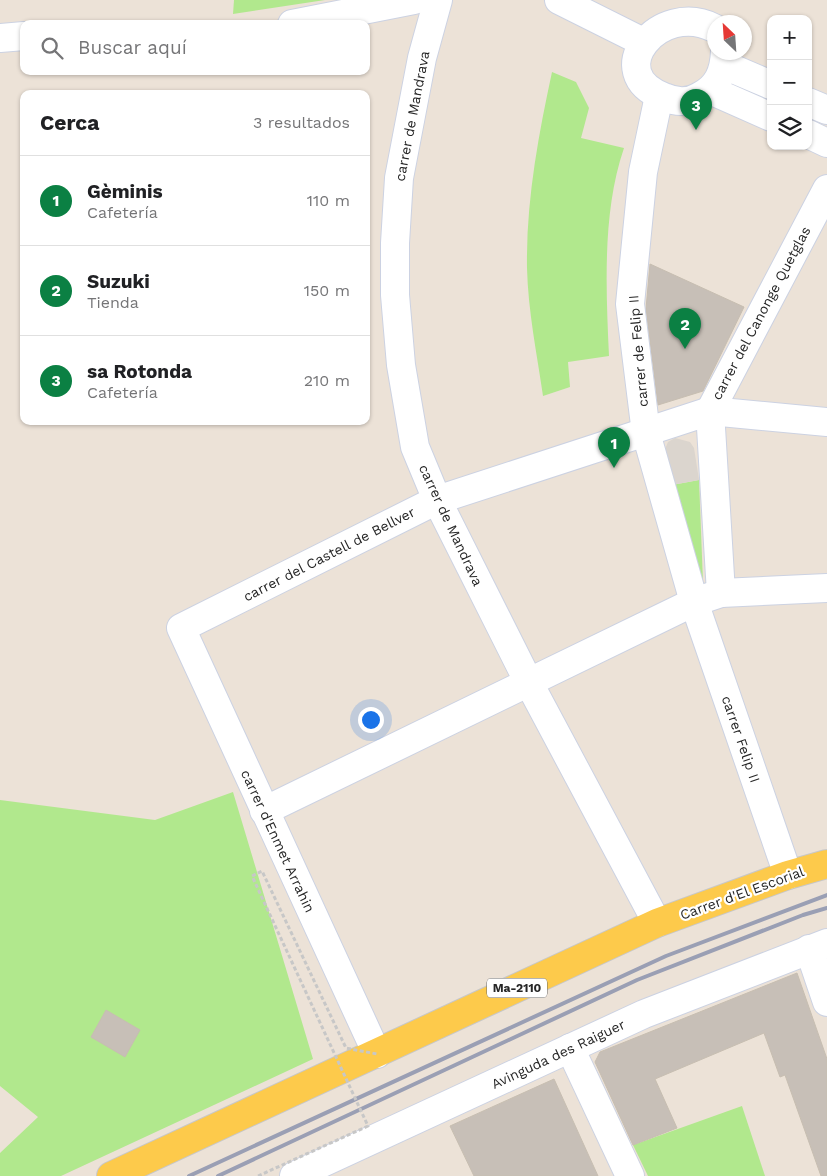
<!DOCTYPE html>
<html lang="es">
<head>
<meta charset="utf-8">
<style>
	:root { --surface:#fff; --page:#f6f6f6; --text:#202124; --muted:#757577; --line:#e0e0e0; --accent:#0b8043 }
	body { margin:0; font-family:"Work Sans",sans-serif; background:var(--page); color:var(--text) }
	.controls { position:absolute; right:15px; top:15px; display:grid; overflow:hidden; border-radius:10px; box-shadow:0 1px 4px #0004 }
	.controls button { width:45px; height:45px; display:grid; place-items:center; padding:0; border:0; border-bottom:1px solid var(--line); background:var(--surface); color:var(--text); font:25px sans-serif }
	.compass { position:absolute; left:707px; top:15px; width:45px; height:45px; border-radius:50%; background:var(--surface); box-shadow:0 1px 4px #0004; rotate:335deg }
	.you { position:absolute; left:370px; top:719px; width:18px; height:18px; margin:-12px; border:4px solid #fff; border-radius:50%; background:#1a73e8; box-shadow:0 0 0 8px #1a73e833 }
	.badge { display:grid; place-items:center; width:32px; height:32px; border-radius:50%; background:var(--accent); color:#fff; font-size:16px; font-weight:700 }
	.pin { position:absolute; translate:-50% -41px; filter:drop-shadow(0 1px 2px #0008) }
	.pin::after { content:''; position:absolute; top:26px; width:18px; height:15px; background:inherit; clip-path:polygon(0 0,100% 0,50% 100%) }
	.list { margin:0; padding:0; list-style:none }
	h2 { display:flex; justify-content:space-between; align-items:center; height:65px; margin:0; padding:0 20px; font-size:21px }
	h2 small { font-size:16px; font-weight:400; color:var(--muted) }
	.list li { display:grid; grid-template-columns:32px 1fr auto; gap:15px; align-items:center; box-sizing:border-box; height:90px; padding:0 20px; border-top:1px solid var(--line) }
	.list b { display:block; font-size:19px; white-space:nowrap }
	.list p { margin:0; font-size:16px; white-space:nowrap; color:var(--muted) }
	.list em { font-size:16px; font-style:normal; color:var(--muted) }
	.icon { flex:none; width:28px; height:28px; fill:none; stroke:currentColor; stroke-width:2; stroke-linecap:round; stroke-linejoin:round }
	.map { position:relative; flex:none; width:827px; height:1176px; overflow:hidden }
	.search { position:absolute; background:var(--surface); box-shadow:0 1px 4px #0004; left:20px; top:20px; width:350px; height:55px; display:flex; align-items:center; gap:12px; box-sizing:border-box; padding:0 18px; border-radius:10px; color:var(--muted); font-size:19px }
	.panel { position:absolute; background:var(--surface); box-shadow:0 1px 4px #0004; left:20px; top:90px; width:350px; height:335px; border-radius:10px }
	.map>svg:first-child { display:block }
	.green { fill:#b1e88d }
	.plaza { fill:#dbd5ce }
	.building { fill:#c7bfb7; stroke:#c7beb1 }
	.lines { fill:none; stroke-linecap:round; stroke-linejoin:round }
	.minor-casing { stroke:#ccd2e2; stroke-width:30 }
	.major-casing { stroke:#c7c7c7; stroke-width:30 }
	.minor { stroke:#fff; stroke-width:28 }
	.major { stroke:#fdca4b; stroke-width:28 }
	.rail { stroke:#9a9fb4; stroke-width:4 }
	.path-bridge { stroke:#c7c7c7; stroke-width:3; stroke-dasharray:4 2.5; stroke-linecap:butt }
	.labels { text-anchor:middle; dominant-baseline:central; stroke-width:4.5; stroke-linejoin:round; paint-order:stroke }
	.shield { fill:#fff; stroke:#686868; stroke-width:1 }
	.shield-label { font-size:12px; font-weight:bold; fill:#272727 }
	.street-label { font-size:14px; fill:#272727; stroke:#fff }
</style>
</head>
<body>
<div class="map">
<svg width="827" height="1176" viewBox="0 0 827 1176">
	<rect width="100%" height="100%" fill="#ece2d7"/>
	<!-- green -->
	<g class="green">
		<path d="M 234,0 L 325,0 L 233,14 Z"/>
		<path d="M 552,72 L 576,82 L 589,108 L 581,138 L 624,148 C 602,212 606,289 609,356 L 568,362 L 570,387 L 543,396 C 537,354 528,311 527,268 C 526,202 538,137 552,72 Z"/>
		<path d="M 699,480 L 703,582 L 672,485 Z"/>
		<path d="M 233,792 L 313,1059 L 61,1176 L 0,1176 L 0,1153 L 38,1117 L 0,1086 L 0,800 L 155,820 Z"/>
		<path d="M 742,1106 L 765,1176 L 648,1176 L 633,1145 Z"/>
	</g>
	<!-- plaza -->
	<path class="plaza" d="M 675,438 L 690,442 L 694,448 L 699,480 L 672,485 L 663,454 L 668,442 Z"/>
	<!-- building -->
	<g class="building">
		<path d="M 650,264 L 744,307 L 703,391 L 658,405 L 646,309 Z"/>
		<path d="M 797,973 L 827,1059 L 827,1176 L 821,1176 L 785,1075 L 780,1077 L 764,1033 L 655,1079 L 677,1128 L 633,1145 L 595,1062 L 600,1052 Z"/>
		<path d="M 106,1010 L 140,1030 L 125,1057 L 91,1037 Z"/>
		<path d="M 554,1079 L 598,1176 L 474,1176 L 450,1126 Z"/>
	</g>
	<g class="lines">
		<!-- minor casing -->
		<g class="minor-casing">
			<g id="minor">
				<path d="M 438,0 L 422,58 L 399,178 L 395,243 L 395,295 L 401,365 L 415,447 L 437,500 L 529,683 L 657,923"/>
				<path d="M 559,0 L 639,40"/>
				<path d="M 292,24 L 414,0"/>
				<path d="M 714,28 C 659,0 600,73 664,97 C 675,102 689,103 700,96 C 718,87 724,72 725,52"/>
				<path d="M 0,38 L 24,36"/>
				<path d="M 724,65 L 771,85"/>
				<path d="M 710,90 L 771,117"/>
				<path d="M 659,96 L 643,172 L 630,304 L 646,433 L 694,602 L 788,875"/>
				<path d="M 808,102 L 827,110"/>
				<path d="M 808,134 L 827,143"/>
				<path d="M 721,593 L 710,411 L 827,189"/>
				<path d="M 264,811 L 694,602 L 721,593 L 827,588"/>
				<path d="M 809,949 L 827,1002"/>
				<path d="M 570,1048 L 630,1176"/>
				<path d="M 377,1054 L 181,628 L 437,500 L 710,411 L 827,422"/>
				<path d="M 294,1176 L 644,1014 L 827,943"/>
			</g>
		</g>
		<!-- major casing -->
		<g class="major-casing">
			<path id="major" d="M 111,1176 L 657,923 L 788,875 L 827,864"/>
		</g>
		<!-- minor -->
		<use href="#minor" class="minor"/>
		<!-- major -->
		<use href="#major" class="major"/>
		<!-- rail -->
		<g class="rail">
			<path d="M 189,1176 L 666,956 L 827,895"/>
			<path d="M 218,1176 L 637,980 L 803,915 L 827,908"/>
		</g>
		<!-- path-bridge -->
		<path class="path-bridge" d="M 258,1176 L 368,1126 L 252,876 L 262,871 L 346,1048 L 377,1054"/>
	</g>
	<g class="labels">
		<!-- shield labels -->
		<rect class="shield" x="487" y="978.5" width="60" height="19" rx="4"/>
		<g class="shield-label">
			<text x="517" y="988">Ma-2110</text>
		</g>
		<!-- street labels -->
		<g class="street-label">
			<text transform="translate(412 116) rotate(-79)">carrer de Mandrava</text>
			<text transform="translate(761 313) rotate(-62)">carrer del Canonge Quetglas</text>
			<text transform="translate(638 351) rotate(-95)">carrer de Felip II</text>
			<text transform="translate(451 525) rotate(65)">carrer de Mandrava</text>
			<text transform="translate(329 554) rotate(-27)">carrer del Castell de Bellver</text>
			<text transform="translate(741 739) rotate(71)">carrer Felip II</text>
			<text transform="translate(278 841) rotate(65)">carrer d'Enmet Arrahin</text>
			<text transform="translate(742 893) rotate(-20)">Carrer d'El Escorial</text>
			<text transform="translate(558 1054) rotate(-25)">Avinguda des Raiguer</text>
		</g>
	</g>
</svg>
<div class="controls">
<button>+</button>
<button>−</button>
<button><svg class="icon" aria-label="layers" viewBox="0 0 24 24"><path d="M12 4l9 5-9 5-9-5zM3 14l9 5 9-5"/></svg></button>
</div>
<svg class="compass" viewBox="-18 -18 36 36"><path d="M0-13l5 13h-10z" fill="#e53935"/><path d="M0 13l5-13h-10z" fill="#757577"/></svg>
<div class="you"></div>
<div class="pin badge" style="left:614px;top:468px">1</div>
<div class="pin badge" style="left:685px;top:349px">2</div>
<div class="pin badge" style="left:696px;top:130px">3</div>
<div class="search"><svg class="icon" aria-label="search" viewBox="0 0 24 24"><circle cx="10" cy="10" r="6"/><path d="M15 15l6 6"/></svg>Buscar aquí</div>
<section class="panel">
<h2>Cerca<small>3 resultados</small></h2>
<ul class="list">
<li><span class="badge">1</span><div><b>Gèminis</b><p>Cafetería</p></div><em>110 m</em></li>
<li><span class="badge">2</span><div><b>Suzuki</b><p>Tienda</p></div><em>150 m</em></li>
<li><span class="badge">3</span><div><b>sa Rotonda</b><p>Cafetería</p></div><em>210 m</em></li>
</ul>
</section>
</div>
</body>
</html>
